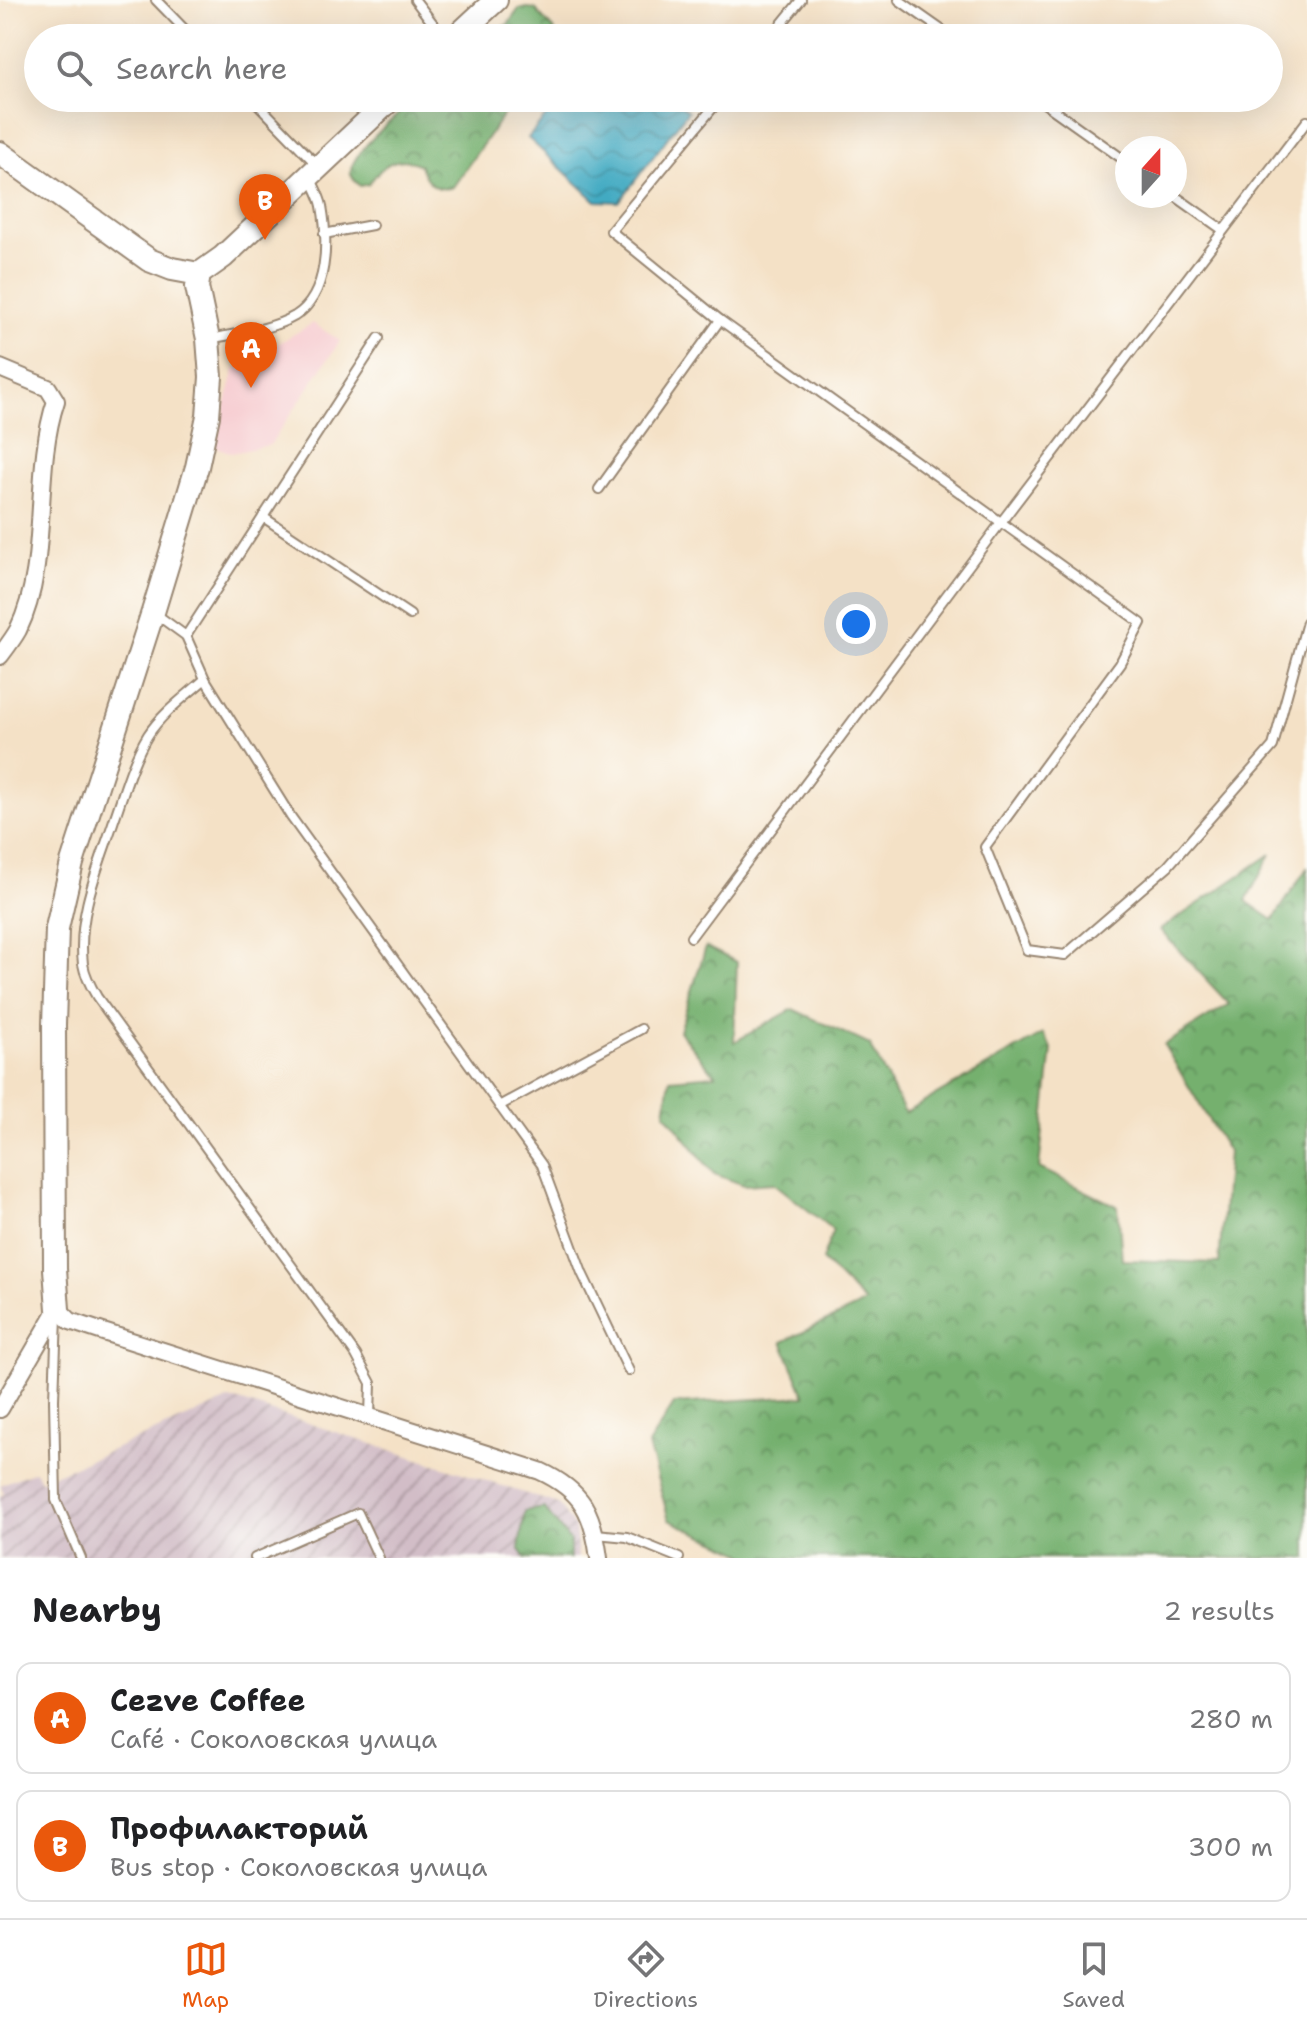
<!DOCTYPE html>
<html lang="en">
<head>
<meta charset="utf-8">
<style>
	:root { --surface:#fff; --page:#f2f2f2; --text:#202124; --muted:#757577; --line:#e0e0e0; --accent:#ea580c }
	body { margin:0; font-family:"Shantell Sans",sans-serif; background:var(--page); color:var(--text) }
	.compass { position:absolute; left:1115px; top:136px; width:72px; height:72px; border-radius:50%; background:var(--surface); box-shadow:0 8px 32px #0002; rotate:21deg }
	.you { position:absolute; left:856px; top:624px; width:28px; height:28px; margin:-20px; border:6px solid #fff; border-radius:50%; background:#1a73e8; box-shadow:0 0 0 12px #1a73e833 }
	.badge { display:grid; place-items:center; width:52px; height:52px; border-radius:50%; background:var(--accent); color:#fff; font-size:26px; font-weight:700 }
	.pin { position:absolute; translate:-50% -66px; filter:drop-shadow(0 2px 4px #0008) }
	.pin::after { content:''; position:absolute; top:42px; width:28px; height:24px; background:inherit; clip-path:polygon(0 0,100% 0,50% 100%) }
	.list { margin:0; padding:0; list-style:none }
	h2 { display:flex; justify-content:space-between; align-items:center; height:104px; margin:0; padding:0 32px; font-size:34px }
	h2 small { font-size:26px; font-weight:400; color:var(--muted) }
	.list li { display:grid; grid-template-columns:52px 1fr auto; gap:24px; align-items:center; box-sizing:border-box; height:112px; margin:0 16px 16px; padding:0 16px; border:2px solid var(--line); border-radius:16px }
	.list b { display:block; font-size:30px; white-space:nowrap }
	.list p { margin:0; font-size:26px; white-space:nowrap; color:var(--muted) }
	.list em { font-size:26px; font-style:normal; color:var(--muted) }
	.icon { flex:none; width:44px; height:44px; fill:none; stroke:currentColor; stroke-width:2; stroke-linecap:round; stroke-linejoin:round }
	.map { position:relative; flex:none; width:1307px; height:1558px; overflow:hidden }
	.search { position:absolute; background:var(--surface); box-shadow:0 8px 32px #0002; left:24px; right:24px; top:24px; height:88px; display:flex; align-items:center; gap:20px; box-sizing:border-box; padding:0 28px; border-radius:44px; color:var(--muted); font-size:30px }
	.sheet { height:360px; background:var(--surface) }
	nav { display:flex; justify-content:space-around; align-items:center; box-sizing:border-box; height:112px; border-top:2px solid var(--line); background:var(--surface); font-size:22px; color:var(--muted) }
	nav a { display:grid; justify-items:center; gap:4px }
	nav .on { color:var(--accent) }
	.map>svg:first-child { display:block }
	.built { fill:#f7cfd3 }
	.industrial { fill:url(#industrial-furrows) }
	.forest { fill:url(#forest-crowns); stroke:#586d46; stroke-width:2 }
	.water { fill:url(#water-waves); stroke:#3e6a70; stroke-width:2 }
	.lines { fill:none; stroke-linecap:round; stroke-linejoin:round }
	.lane-casing { stroke:#988672; stroke-width:12 }
	.street-casing { stroke:#988672; stroke-width:20 }
	.secondary-casing { stroke:#988672; stroke-width:26 }
	.lane { stroke:#fff; stroke-width:8 }
	.street { stroke:#fff; stroke-width:16 }
	.secondary { stroke:#fff; stroke-width:22 }
</style>
</head>
<body>
<div class="map">
<svg width="1307" height="1558" viewBox="0 0 1307 1558">
	<defs>
		<pattern id="industrial-furrows" width="10" height="10" patternUnits="userSpaceOnUse" patternTransform="scale(2)"><rect width="10" height="10" fill="#d2bdc7"/><path d="M-1 1l2-2M0 10L10 0M9 11l2-2" fill="none" stroke="#ac9aa1"/></pattern>
		<pattern id="forest-crowns" width="20" height="18" patternUnits="userSpaceOnUse" patternTransform="scale(2)"><rect width="20" height="18" fill="#74b06e"/><path d="M2 6a3 3 0 1 1 6 0M12 15a3 3 0 1 1 6 0" fill="none" stroke="#608f5a"/></pattern>
		<pattern id="water-waves" width="16" height="10" patternUnits="userSpaceOnUse" patternTransform="scale(2)"><rect width="16" height="10" fill="#42aac2"/><path d="M0 5q4-4 8 0t8 0" fill="none" stroke="#388b9d"/></pattern>
	</defs>
	<rect width="100%" height="100%" fill="#fdfcf7"/>
	<filter id="ink" filterUnits="userSpaceOnUse"><feTurbulence type="fractalNoise" baseFrequency=".0125" numOctaves="2"/><feDisplacementMap in="SourceGraphic" scale="16" xChannelSelector="R" yChannelSelector="G"/><feConvolveMatrix kernelMatrix="1 2 1 2 8 2 1 2 1" color-interpolation-filters="sRGB"/></filter>
	<filter id="wash" filterUnits="userSpaceOnUse"><feTurbulence type="fractalNoise" baseFrequency=".006" numOctaves="4" result="noise"/><feDisplacementMap in="SourceGraphic" scale="32" xChannelSelector="R" yChannelSelector="G"/><feGaussianBlur stdDeviation="1.8" result="paint"/><feColorMatrix in="noise" values="0 0 0 0 0 0 0 0 0 0 0 0 0 0 0 0 0 1.4 0 .05"/><feComposite in="paint" operator="in"/></filter>
	<g filter="url(#wash)">
		<rect width="100%" height="100%" fill="#f4e1c6"/>
		<!-- built -->
		<path class="built" d="M 313,323 L 340,341 L 270,445 L 232,453 L 214,446 L 235,369 Z"/>
		<!-- industrial -->
		<path class="industrial" d="M 228,1400 L 236,1400 L 558,1504 L 575,1528 L 578,1558 L 0,1558 L 0,1496 L 4,1494 L 0,1485 L 35,1471 L 40,1481 Z"/>
		<!-- forest -->
		<g class="forest">
			<path d="M 528,8 L 536,9 C 541,18 548,23 555,31 L 553,38 L 470,38 L 480,30 L 499,29 L 508,24 L 519,9 Z"/>
			<path d="M 416,98 L 515,98 L 453,187 C 436,193 425,181 420,165 C 397,153 382,165 369,184 L 360,186 C 356,182 349,176 351,170 C 354,150 400,113 416,98 Z"/>
			<path d="M 1271,854 L 1246,901 L 1273,920 L 1307,868 L 1307,1558 L 753,1558 L 669,1520 L 648,1445 L 674,1404 L 805,1396 L 782,1342 L 865,1303 L 822,1260 L 833,1230 L 774,1183 L 744,1185 L 714,1174 L 665,1113 L 670,1079 L 715,1075 L 679,1031 L 706,947 L 737,962 L 734,1042 L 793,1009 L 870,1045 L 905,1113 L 1043,1034 L 1052,1049 L 1039,1168 L 1118,1207 L 1122,1260 L 1219,1263 L 1228,1152 L 1164,1045 L 1229,1004 L 1160,930 Z"/>
			<path d="M 544,1508 L 570,1541 L 570,1558 L 526,1558 L 519,1548 L 525,1511 Z"/>
		</g>
		<!-- water -->
		<path class="water" d="M 561,98 L 670,98 L 688,111 L 619,202 L 596,201 L 528,138 Z"/>
	</g>
	<g filter="url(#ink)">
		<g class="lines">
			<!-- lane casing -->
			<g class="lane-casing">
				<g id="lane">
					<path d="M 156,0 L 193,38"/>
					<path d="M 415,0 L 444,38"/>
					<path d="M 899,0 L 953,38"/>
					<path d="M 770,38 L 801,0"/>
					<path d="M 252,98 L 319,167"/>
					<path d="M 1037,98 L 1127,162"/>
					<path d="M 1175,196 L 1223,230"/>
					<path d="M 324,234 L 372,225"/>
					<path d="M 720,320 L 611,231 L 721,98"/>
					<path d="M 210,339 C 237,333 271,330 295,316 C 329,295 328,240 322,206 C 320,196 314,186 310,177"/>
					<path d="M 599,489 L 720,320 L 1141,623 L 1120,663 L 985,847 L 1027,950 L 1065,955 L 1168,866 L 1273,746 L 1307,622"/>
					<path d="M 263,517 L 410,615"/>
					<path d="M 153,612 L 186,636 L 205,679 L 291,817 L 542,1165 L 582,1273 L 629,1371"/>
					<path d="M 186,636 L 379,338"/>
					<path d="M 205,679 C 186,696 162,713 148,735 C 132,761 124,792 114,820 C 99,866 77,914 83,964 C 85,976 91,987 97,997 L 356,1355 L 371,1383 L 370,1416"/>
					<path d="M 691,937 L 1002,521 L 1307,121"/>
					<path d="M 499,1106 L 641,1029"/>
					<path d="M 57,1316 L 54,1400 L 56,1500 L 81,1558"/>
					<path d="M 596,1534 L 627,1537 L 679,1558"/>
					<path d="M 255,1558 L 358,1513 L 379,1558"/>
				</g>
			</g>
			<!-- street casing -->
			<g class="street-casing">
				<g id="street">
					<path d="M 0,368 L 48,388 L 56,401 C 32,472 51,563 18,630 C 13,639 6,648 0,656"/>
					<path d="M 0,1409 L 58,1309 L 70,1321 L 100,1331 L 540,1471 C 583,1491 593,1513 599,1558"/>
				</g>
			</g>
			<!-- secondary casing -->
			<g class="secondary-casing">
				<g id="secondary">
					<path d="M 455,38 L 496,0"/>
					<path d="M 0,153 L 149,260 L 172,269 L 199,274"/>
					<path d="M 58,1309 L 55,1269 L 54,1025 L 57,928 L 72,863 L 153,612 L 197,467 L 208,416 L 211,377 L 208,339 L 197,287 L 199,274 L 223,257 L 392,98"/>
				</g>
			</g>
			<!-- lane -->
			<use href="#lane" class="lane"/>
			<!-- street -->
			<use href="#street" class="street"/>
			<!-- secondary -->
			<use href="#secondary" class="secondary"/>
		</g>
	</g>
</svg>
<svg class="compass" viewBox="-18 -18 36 36"><path d="M0-13l5 13h-10z" fill="#e53935"/><path d="M0 13l5-13h-10z" fill="#757577"/></svg>
<div class="you"></div>
<div class="pin badge" style="left:251px;top:388px">A</div>
<div class="pin badge" style="left:265px;top:240px">B</div>
<div class="search"><svg class="icon" aria-label="search" viewBox="0 0 24 24"><circle cx="10" cy="10" r="6"/><path d="M15 15l6 6"/></svg>Search here</div>
</div>
<section class="sheet">
<h2>Nearby<small>2 results</small></h2>
<ul class="list">
<li><span class="badge">A</span><div><b>Cezve Coffee</b><p>Café · Соколовская улица</p></div><em>280 m</em></li>
<li><span class="badge">B</span><div><b>Профилакторий</b><p>Bus stop · Соколовская улица</p></div><em>300 m</em></li>
</ul>
</section>
<nav>
<a class="on"><svg class="icon" aria-label="map" viewBox="0 0 24 24"><path d="M3 6l6-2 6 2 6-2v14l-6 2-6-2-6 2zM9 4v14M15 6v14"/></svg>Map</a>
<a><svg class="icon" aria-label="directions" viewBox="0 0 24 24"><path d="M12 3l9 9-9 9-9-9zM9 14v-3h6M13 9l2 2-2 2"/></svg>Directions</a>
<a><svg class="icon" aria-label="saved" viewBox="0 0 24 24"><path d="M7 4h10v16l-5-4-5 4z"/></svg>Saved</a>
</nav>
</body>
</html>
